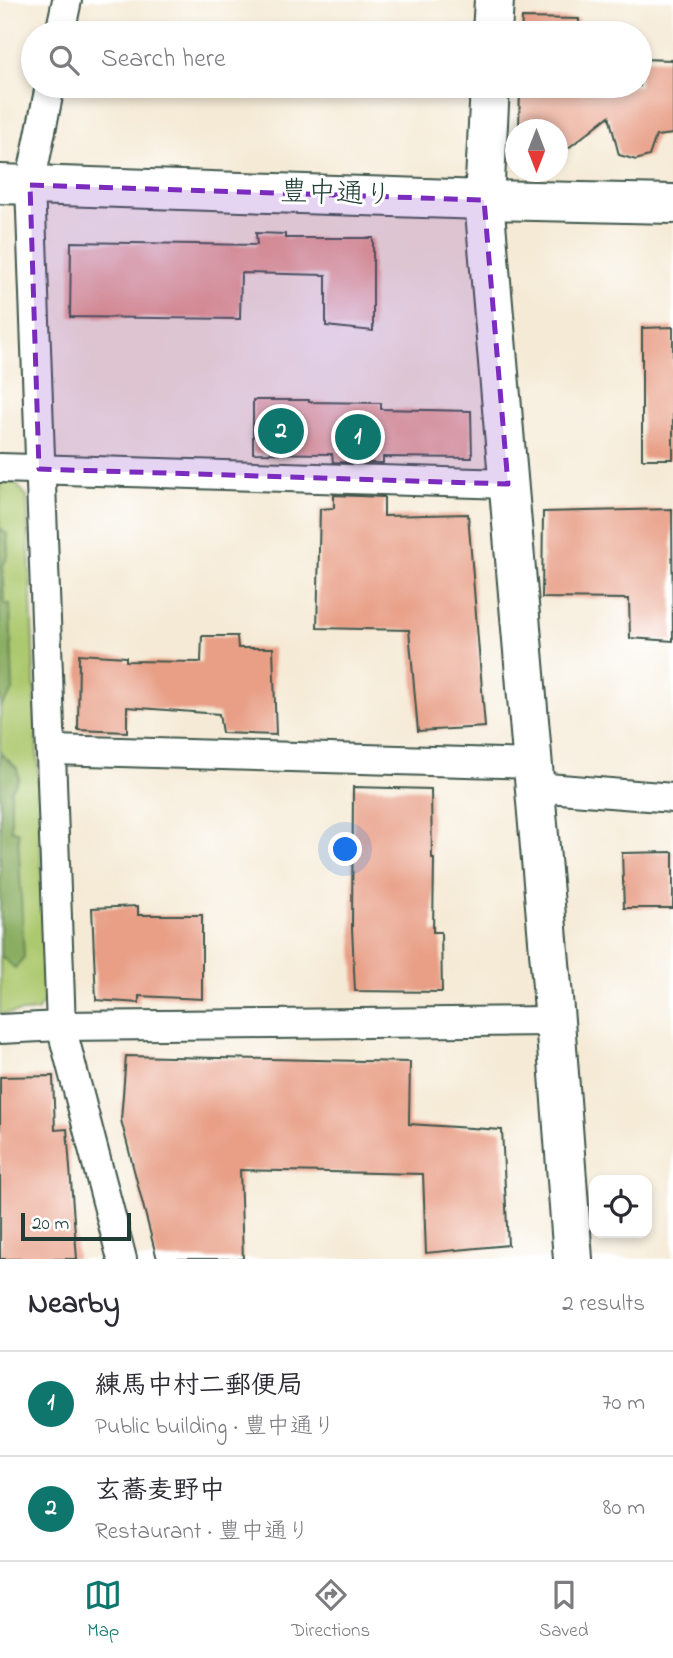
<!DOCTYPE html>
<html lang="en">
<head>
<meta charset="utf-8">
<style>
	:root { --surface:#fff; --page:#f2f2f3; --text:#2b2b33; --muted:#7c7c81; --line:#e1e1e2; --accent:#0f766e }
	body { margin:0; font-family:"Indie Flower","Klee One",sans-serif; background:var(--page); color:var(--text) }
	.controls { position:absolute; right:21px; bottom:21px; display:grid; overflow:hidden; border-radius:14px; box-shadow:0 4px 10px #0003 }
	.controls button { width:63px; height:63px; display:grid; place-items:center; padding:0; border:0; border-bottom:2px solid var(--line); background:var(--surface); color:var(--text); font:35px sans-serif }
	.compass { position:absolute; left:505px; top:119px; width:63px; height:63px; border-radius:50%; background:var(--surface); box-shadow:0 4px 10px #0003; rotate:180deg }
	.scale { position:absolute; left:21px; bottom:18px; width:110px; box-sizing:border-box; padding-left:7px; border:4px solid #1f3d34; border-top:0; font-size:19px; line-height:24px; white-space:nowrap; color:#1f3d34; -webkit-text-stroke:5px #fff; paint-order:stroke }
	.you { position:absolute; left:346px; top:850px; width:24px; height:24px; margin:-18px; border:5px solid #fff; border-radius:50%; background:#1a73e8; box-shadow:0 0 0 10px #1a73e833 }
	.badge { display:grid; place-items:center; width:46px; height:46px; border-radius:50%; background:var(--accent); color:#fff; font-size:23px; font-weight:700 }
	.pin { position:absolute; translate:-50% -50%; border:4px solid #fff; box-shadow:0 2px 7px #0006 }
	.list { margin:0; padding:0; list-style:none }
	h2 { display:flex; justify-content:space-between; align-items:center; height:91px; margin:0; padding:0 28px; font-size:30px }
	h2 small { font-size:23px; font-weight:400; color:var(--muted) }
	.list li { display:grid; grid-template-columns:46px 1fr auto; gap:21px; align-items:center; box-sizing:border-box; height:105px; padding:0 28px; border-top:2px solid var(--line) }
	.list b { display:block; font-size:26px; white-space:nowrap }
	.list p { margin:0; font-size:23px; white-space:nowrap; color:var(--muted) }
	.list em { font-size:23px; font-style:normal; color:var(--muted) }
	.icon { flex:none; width:38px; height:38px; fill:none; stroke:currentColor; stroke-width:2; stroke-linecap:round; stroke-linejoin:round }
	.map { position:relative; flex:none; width:673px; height:1259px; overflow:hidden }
	.search { position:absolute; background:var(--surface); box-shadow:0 4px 10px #0003; left:21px; right:21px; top:21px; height:77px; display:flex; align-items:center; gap:18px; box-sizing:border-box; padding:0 24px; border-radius:38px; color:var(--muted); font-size:26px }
	.sheet { height:301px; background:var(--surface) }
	nav { display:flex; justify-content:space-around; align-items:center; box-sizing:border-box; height:98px; border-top:2px solid var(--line); background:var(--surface); font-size:19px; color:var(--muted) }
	nav a { display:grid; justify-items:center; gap:4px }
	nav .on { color:var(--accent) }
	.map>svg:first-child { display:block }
	.green { fill:#adc970; stroke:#668352; stroke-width:2 }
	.forest { fill:#8aad62; stroke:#54754b; stroke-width:2 }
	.building { fill:#e89f86 }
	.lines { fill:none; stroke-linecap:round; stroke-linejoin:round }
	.street-casing { stroke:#3f574c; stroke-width:32 }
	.secondary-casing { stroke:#3f574c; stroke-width:42 }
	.street { stroke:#fff; stroke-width:28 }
	.secondary { stroke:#fff; stroke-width:38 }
	.marked { fill:#7b2cbf; fill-opacity:0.2; stroke:#7b2cbf; stroke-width:5; stroke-dasharray:14 9; stroke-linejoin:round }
	.labels { text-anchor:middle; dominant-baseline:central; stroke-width:6; stroke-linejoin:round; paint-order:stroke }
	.street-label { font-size:28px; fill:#1f3d34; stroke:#fff }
</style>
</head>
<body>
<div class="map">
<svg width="673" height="1259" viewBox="0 0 673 1259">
	<rect width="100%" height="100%" fill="#fff"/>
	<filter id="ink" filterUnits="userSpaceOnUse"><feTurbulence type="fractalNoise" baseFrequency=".0143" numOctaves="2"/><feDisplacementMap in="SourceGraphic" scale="14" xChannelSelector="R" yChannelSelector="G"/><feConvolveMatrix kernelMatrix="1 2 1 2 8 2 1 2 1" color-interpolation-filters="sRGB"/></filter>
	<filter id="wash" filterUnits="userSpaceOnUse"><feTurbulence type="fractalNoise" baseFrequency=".00686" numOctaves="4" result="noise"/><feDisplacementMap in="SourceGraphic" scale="28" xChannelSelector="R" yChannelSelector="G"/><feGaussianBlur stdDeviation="1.57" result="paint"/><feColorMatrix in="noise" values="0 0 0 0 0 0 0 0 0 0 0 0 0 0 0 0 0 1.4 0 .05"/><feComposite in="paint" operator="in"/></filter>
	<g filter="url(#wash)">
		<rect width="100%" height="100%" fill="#f5ead5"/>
		<!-- green -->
		<path class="green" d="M 0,481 L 14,482 L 27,496 L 47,998 L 37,1011 L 0,1014 Z"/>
		<!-- forest -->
		<g class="forest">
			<path d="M 0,528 L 7,534 L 8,555 L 3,566 L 4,604 L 10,604 L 13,692 L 0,707 Z"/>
			<path d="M 0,753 L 17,768 L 19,778 L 11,790 L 11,829 L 18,832 L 24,957 L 15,968 L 0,955 Z"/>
		</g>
		<g id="blocks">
			<!-- building -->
			<g class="building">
				<path d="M 522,18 L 579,19 L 579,33 L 521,33 Z"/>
				<path d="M 640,59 L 673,60 L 673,134 L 656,136 L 649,156 L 636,160 L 619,155 L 609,116 L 557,157 L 557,130 L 519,130 L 520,86 L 640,86 Z"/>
				<path d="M 256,233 L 285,234 L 285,238 L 373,238 L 373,331 L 326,326 L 326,275 L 241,273 L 240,319 L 70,317 L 71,242 L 257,245 Z"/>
				<path d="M 673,327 L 673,459 L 642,459 L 642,328 Z"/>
				<path d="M 253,400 L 309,400 L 309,402 L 381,403 L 381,409 L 471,411 L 472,458 L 383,457 L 383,463 L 333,462 L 332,454 L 253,453 Z"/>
				<path d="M 334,495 L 384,497 L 384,516 L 468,514 L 485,727 L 418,731 L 409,630 L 317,628 L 320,509 L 334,508 Z"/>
				<path d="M 672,509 L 673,641 L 630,638 L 629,599 L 542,598 L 543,512 Z"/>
				<path d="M 202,636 L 237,636 L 238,648 L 273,648 L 276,735 L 222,733 L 219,714 L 127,707 L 127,732 L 78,730 L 79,654 L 126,657 L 126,661 L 201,662 Z"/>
				<path d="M 353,787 L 431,789 L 432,858 L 434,858 L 433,932 L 441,932 L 442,992 L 355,991 L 352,928 Z"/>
				<path d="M 673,852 L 673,908 L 624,908 L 622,853 Z"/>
				<path d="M 138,906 L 138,915 L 202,915 L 202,999 L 139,996 L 139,1003 L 96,1000 L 92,908 Z"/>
				<path d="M 126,1056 L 410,1062 L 409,1124 L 502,1130 L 508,1245 L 426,1253 L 423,1174 L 240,1170 L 243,1259 L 157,1259 L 121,1120 Z"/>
				<path d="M 53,1076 L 55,1130 L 67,1129 L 77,1259 L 0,1259 L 0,1077 Z"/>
			</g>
		</g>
	</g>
	<g filter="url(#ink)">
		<use href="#blocks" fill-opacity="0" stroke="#3f574c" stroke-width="2"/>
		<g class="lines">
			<!-- street casing -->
			<g class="street-casing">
				<g id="street">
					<path d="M 60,33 L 67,0"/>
					<path d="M 50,86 L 30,185 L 61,1026 L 122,1259"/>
					<path d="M 0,468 L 508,484"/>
					<path d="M 53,750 L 533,764"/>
					<path d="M 535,787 L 673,798"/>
					<path d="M 0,1029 L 61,1026 L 555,1021"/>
				</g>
			</g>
			<!-- secondary casing -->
			<g class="secondary-casing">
				<g id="secondary">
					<path d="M 492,33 L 494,0"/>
					<path d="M 490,86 L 484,200 L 555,1021 L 573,1259"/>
					<path d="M 0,184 L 484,200 L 673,204"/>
				</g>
			</g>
			<!-- street -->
			<use href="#street" class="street"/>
			<!-- secondary -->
			<use href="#secondary" class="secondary"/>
		</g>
	</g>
	<!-- marked area -->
	<path class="marked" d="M 30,185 L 484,200 L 508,484 L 39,469 Z"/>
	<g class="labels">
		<!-- street labels -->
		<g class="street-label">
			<text transform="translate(336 195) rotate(2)">豊中通り</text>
		</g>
	</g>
</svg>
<div class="controls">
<button><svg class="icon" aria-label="locate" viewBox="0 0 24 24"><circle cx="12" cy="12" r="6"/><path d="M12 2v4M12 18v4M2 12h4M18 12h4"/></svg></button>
</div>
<svg class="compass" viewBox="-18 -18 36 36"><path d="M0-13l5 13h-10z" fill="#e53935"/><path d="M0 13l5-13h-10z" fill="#7c7c81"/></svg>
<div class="scale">20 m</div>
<div class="you"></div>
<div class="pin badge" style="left:358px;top:437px">1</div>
<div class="pin badge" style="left:281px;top:431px">2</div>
<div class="search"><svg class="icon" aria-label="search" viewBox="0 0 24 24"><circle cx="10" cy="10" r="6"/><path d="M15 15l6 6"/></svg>Search here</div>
</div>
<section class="sheet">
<h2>Nearby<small>2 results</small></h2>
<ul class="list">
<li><span class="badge">1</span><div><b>練馬中村二郵便局</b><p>Public building · 豊中通り</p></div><em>70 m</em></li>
<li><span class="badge">2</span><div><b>玄蕎麦野中</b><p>Restaurant · 豊中通り</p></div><em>80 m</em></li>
</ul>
</section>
<nav>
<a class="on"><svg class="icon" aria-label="map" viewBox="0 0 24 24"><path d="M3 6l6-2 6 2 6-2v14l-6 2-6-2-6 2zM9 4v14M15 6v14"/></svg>Map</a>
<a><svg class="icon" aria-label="directions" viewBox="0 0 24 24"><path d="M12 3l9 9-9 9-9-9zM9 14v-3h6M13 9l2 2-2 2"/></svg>Directions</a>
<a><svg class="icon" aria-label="saved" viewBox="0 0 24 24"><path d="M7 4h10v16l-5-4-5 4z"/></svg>Saved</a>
</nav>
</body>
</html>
